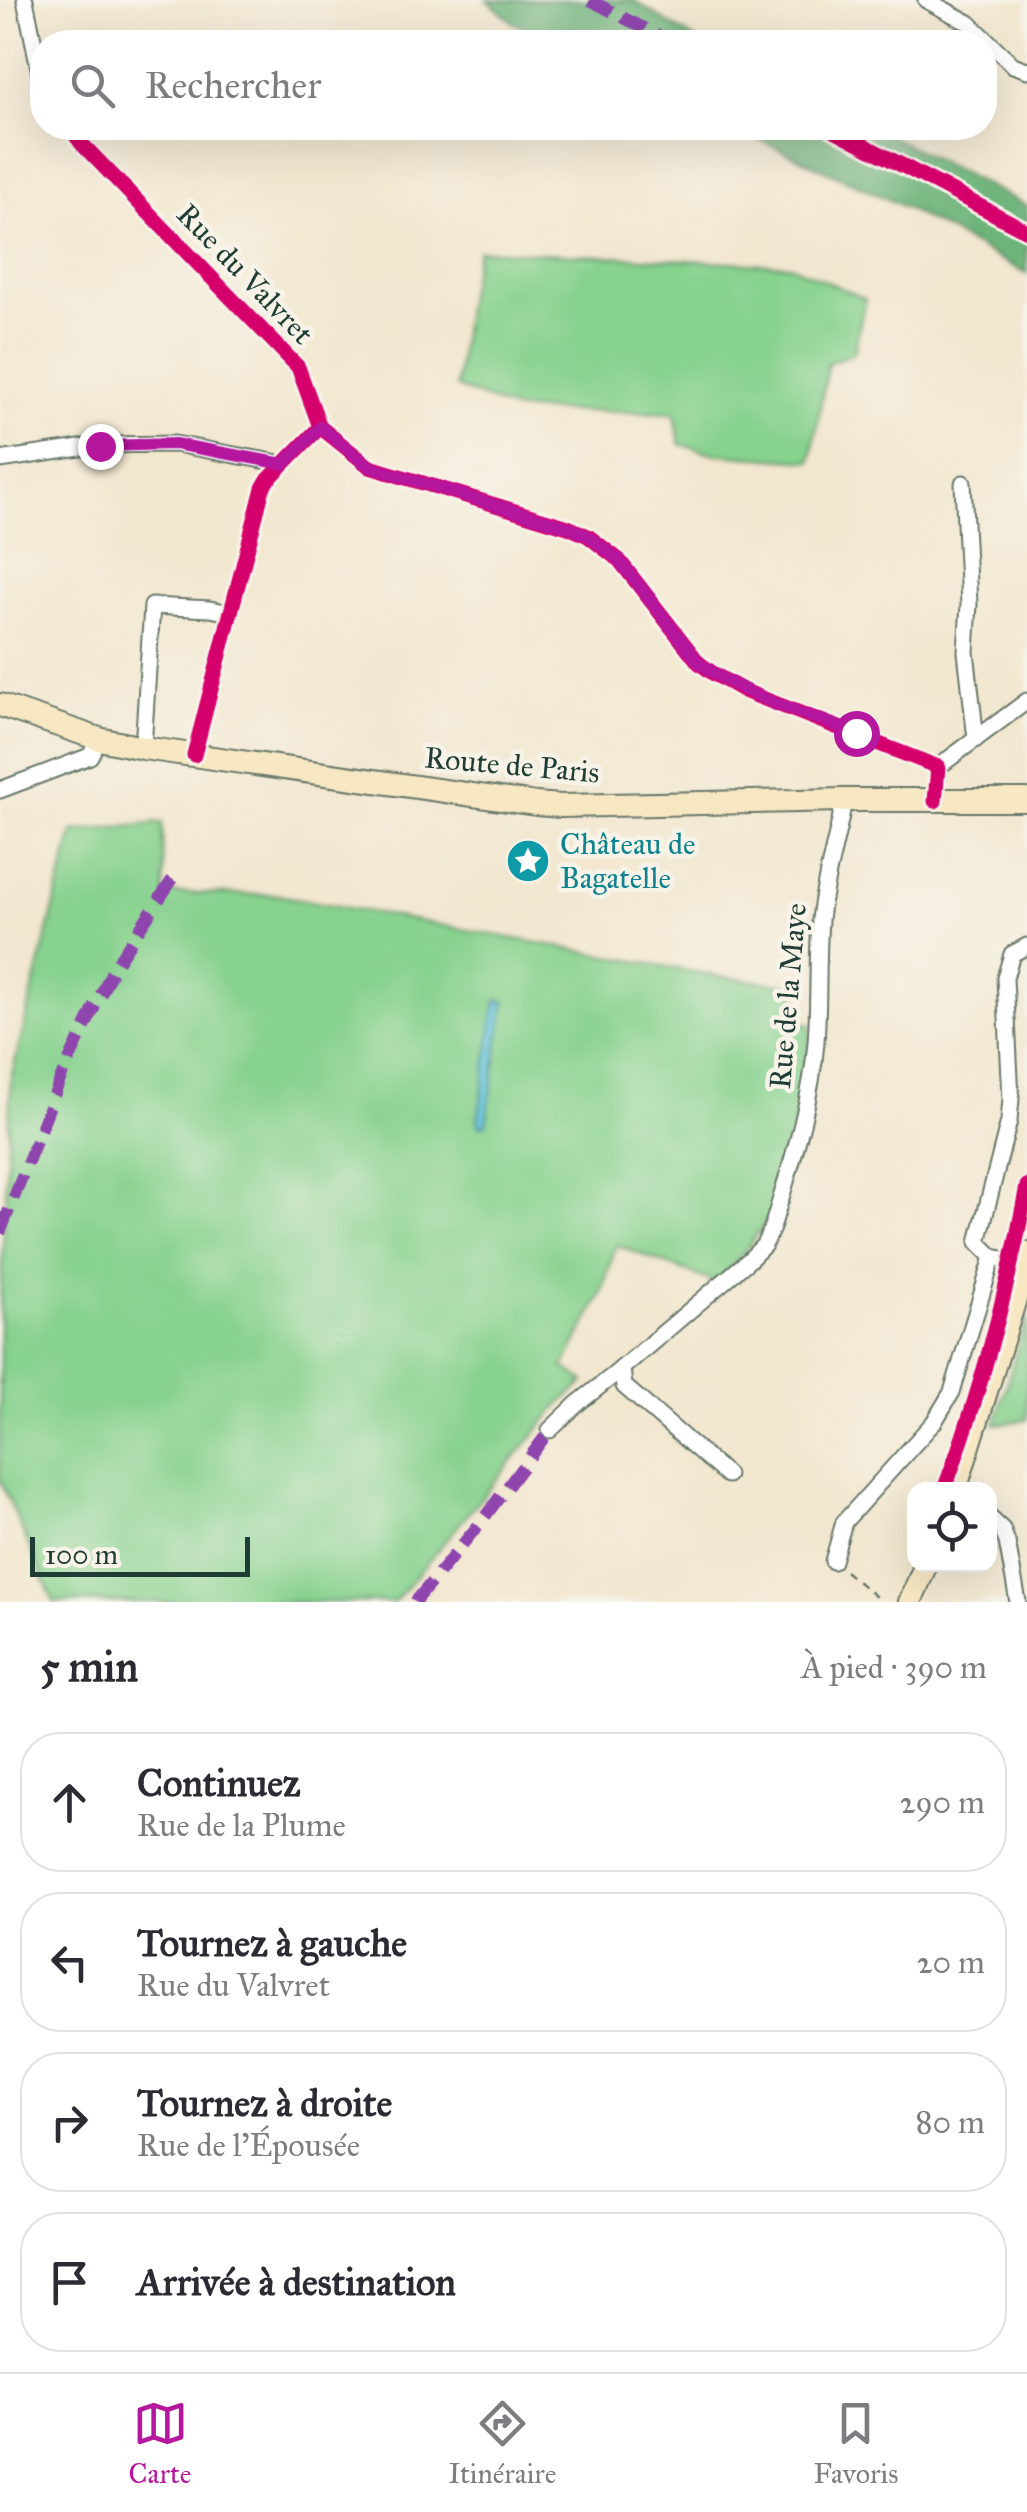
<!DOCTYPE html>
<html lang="fr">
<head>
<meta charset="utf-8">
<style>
	:root { --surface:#fff; --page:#f7f7f7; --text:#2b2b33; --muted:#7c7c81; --line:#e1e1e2; --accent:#b5179e }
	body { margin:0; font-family:"IM FELL Great Primer",serif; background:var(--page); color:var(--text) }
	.controls { position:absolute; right:30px; bottom:30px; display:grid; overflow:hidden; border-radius:20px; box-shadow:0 10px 40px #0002 }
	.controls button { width:90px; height:90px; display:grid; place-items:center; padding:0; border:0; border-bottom:2px solid var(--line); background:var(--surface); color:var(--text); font:50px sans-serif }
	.scale { position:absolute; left:30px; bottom:25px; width:220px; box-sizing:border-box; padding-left:10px; border:5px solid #1f3d34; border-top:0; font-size:28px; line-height:35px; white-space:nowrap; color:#1f3d34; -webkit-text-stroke:8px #f7f3e8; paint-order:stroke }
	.stop { position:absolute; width:30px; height:30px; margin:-22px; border:8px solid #b5179e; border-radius:50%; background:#fff }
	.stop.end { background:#b5179e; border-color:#fff; box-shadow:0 2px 10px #0008 }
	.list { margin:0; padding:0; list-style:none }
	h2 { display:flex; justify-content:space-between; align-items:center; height:130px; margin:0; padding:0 40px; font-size:42px }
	h2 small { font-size:32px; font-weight:400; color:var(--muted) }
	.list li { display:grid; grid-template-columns:65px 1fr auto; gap:30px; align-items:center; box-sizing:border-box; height:140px; margin:0 20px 20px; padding:0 20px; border:2px solid var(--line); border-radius:40px }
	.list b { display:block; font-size:38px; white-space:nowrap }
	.list p { margin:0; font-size:32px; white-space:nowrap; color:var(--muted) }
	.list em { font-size:32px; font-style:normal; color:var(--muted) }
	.icon { flex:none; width:55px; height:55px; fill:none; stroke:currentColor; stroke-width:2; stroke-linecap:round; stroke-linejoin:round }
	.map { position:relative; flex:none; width:1027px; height:1602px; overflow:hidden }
	.search { position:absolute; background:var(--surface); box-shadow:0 10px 40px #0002; left:30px; right:30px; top:30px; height:110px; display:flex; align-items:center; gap:25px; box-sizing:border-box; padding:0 35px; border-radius:40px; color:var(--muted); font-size:38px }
	.sheet { height:770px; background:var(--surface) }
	nav { display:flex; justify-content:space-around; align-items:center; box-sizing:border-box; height:140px; border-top:2px solid var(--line); background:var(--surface); font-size:28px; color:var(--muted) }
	nav a { display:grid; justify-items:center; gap:5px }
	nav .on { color:var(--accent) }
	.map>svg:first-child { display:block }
	.green { fill:#87d28f; stroke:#538862; stroke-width:2.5 }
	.forest { fill:#6db47a; stroke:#467857; stroke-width:2.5 }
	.water { fill:#62c7e0; stroke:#40828a; stroke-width:2.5 }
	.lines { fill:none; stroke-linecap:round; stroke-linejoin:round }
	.street-casing { stroke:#69786a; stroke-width:19 }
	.secondary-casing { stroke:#69786a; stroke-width:26 }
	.path { stroke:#69786a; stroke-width:2.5; stroke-dasharray:8 8; stroke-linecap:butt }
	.street { stroke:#fff; stroke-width:15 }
	.secondary { stroke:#f7e8c3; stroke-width:22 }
	.quiet { stroke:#8e44ad; stroke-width:12; stroke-dasharray:25 12; stroke-linecap:butt }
	.cycleway-casing { stroke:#f7f3e8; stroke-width:21 }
	.cycleway { stroke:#d6006c; stroke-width:15 }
	.route { stroke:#b5179e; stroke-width:12 }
	.labels { text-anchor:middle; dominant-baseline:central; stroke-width:9; stroke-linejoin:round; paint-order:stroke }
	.street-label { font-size:30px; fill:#1f3d34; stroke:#f7f3e8 }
	.culture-label { font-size:30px; fill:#0d838f; stroke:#f7f3e8; text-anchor:start }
</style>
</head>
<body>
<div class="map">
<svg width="1027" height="1602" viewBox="0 0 1027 1602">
	<rect width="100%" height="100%" fill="#f7f3e8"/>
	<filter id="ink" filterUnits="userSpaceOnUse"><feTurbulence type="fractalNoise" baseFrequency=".01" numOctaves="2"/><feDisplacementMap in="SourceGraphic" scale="20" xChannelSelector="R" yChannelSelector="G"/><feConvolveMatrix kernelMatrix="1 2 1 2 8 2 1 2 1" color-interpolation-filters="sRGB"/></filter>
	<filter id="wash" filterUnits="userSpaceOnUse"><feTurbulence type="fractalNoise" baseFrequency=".0048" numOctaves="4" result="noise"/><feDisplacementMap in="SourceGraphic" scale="40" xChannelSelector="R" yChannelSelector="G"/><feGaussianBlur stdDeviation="2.25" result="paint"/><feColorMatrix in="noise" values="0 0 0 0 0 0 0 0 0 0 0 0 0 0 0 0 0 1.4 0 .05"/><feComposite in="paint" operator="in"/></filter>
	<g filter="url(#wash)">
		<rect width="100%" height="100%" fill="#f2e7cf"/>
		<!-- green -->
		<g class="green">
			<path d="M 478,250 L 790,265 L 865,299 L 854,353 L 828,363 L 811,461 L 716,454 L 680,444 L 675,413 L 513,410 L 456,387 L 465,306 Z"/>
			<path d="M 162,823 L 164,893 L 278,895 L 716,976 L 797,986 L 797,1021 L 811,1025 L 808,1062 L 788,1158 L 773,1212 L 746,1250 L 717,1283 L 616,1245 L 601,1295 L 564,1367 L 585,1382 L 559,1405 L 394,1602 L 54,1602 L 0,1480 L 0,1308 L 11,1078 L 73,832 Z"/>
			<path d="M 1027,1314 L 1027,1420 L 995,1424 Z"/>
		</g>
		<!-- forest -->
		<g class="forest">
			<path d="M 487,0 L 633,0 L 698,42 L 562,42 L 514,23 Z"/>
			<path d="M 735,128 L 874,128 L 1027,206 L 1027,274 L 894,202 Z"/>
		</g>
		<!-- water -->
		<path class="water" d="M 496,1000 L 505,1001 L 486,1124 L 480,1126 L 478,1121 Z"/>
	</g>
	<g filter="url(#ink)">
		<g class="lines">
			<!-- street casing -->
			<g class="street-casing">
				<g id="street">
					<path d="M 25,0 L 42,83"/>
					<path d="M 926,0 L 969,23 L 1013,65 L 1027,70"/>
					<path d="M 70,128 L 82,144 L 298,367 L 320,427 L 267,481 L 263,488 L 194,755"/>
					<path d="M 320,427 L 370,467 L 568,527 L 588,536 L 619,560 L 699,663 L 714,674 L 744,691 L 938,767 L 935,801"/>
					<path d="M 0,460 L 100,445 L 175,444 L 284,464"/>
					<path d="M 963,483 L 969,604 L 966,652 L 976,739"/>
					<path d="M 143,748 L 152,606 L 210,609 L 231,613"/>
					<path d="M 938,767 L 1027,701"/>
					<path d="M 0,790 L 90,756 L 99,739"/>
					<path d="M 1025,1264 L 993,1257 L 978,1242 L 1009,1121 L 1011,1099 L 1005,978 L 1012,954 L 1027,946"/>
					<path d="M 622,1368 L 624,1386 L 727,1475"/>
					<path d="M 550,1430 L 577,1404 L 615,1374 L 749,1260 L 764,1245 L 772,1228 C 790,1167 811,1106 816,1042 C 819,1002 817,961 820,920 C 824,879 837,841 844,800"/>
					<path d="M 990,1518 L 1002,1529 L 1007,1542 L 1018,1602"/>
					<path d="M 833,1561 L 844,1522 L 934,1422 L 952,1392 L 993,1257"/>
				</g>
			</g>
			<!-- secondary casing -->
			<g class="secondary-casing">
				<g id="secondary">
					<path d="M 0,705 L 99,739 L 143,748 L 536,804 L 561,806 L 844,800 L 1027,800"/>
					<path d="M 955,1490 L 1016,1296 L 1027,1253"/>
					<path d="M 910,1602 L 926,1564"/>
				</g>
			</g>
			<!-- path -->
			<path class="path" d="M 845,1571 L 882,1602"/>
			<!-- street -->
			<use href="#street" class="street"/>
			<!-- secondary -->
			<use href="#secondary" class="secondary"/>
			<!-- quiet -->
			<g class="quiet">
				<path d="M 590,0 L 670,42"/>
				<path d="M 0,1233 L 62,1075 L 114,967 L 176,874"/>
				<path d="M 415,1602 L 481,1522 L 550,1430"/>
			</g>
			<!-- cycleway casing -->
			<g class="cycleway-casing">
				<g id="cycleway">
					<path d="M 70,128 L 82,144 L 298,367 L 320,427 L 267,481 L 263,488 L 194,755"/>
					<path d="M 831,128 L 1027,231"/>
					<path d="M 320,427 L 370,467 L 568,527 L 588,536 L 619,560 L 699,663 L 714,674 L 744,691 L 938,767 L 935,801"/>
					<path d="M 944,1490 C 981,1392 1008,1289 1027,1186"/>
				</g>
			</g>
			<!-- cycleway -->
			<use href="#cycleway" class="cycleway"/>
		</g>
	</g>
	<g class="lines" filter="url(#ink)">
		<!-- route -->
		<path class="route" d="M 100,446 L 175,444 L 284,464 L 320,427 L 370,467 L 568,527 L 588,536 L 619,560 L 699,663 C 745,697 803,713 856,733"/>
	</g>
	<!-- icons -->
	<defs>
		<g id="sight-disc" transform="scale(2.25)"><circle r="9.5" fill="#0f9aa8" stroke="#f7f3e8"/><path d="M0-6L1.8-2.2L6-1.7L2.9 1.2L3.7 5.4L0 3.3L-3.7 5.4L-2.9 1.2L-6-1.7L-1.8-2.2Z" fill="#fff"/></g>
	</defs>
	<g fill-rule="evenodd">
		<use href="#sight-disc" x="528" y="861"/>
	</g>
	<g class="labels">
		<!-- street labels -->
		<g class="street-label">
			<text transform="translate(245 274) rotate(46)">Rue du Valvret</text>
			<text transform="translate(512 765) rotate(5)">Route de Paris</text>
			<text transform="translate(788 996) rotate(-85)">Rue de la Maye</text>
		</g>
		<!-- culture labels -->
		<g class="culture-label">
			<text x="560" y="844">Château de<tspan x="560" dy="34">Bagatelle</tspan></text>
		</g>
	</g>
</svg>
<div class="controls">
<button><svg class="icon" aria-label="locate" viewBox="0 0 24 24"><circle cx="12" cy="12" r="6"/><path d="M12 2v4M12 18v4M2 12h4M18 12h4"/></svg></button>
</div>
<div class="scale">100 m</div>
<div class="stop" style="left:856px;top:733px"></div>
<div class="stop end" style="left:100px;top:446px"></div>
<div class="search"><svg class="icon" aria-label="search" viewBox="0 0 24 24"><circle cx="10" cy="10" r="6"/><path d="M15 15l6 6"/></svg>Rechercher</div>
</div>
<section class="sheet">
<h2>5 min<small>À pied · 390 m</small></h2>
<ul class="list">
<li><svg class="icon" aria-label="ahead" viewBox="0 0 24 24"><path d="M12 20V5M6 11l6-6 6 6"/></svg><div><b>Continuez</b><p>Rue de la Plume</p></div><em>290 m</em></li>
<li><svg class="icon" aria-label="left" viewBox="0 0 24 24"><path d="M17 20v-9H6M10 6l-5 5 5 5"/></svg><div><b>Tournez à gauche</b><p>Rue du Valvret</p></div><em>20 m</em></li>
<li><svg class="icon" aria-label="right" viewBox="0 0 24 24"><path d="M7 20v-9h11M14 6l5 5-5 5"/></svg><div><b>Tournez à droite</b><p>Rue de l'Épousée</p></div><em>80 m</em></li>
<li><svg class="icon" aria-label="arrive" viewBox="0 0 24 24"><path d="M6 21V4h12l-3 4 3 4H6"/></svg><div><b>Arrivée à destination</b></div></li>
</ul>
</section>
<nav>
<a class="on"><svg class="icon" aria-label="map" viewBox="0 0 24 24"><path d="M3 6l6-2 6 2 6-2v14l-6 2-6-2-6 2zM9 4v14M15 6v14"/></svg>Carte</a>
<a><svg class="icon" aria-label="directions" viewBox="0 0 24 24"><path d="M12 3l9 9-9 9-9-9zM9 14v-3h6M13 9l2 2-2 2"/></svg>Itinéraire</a>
<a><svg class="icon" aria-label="saved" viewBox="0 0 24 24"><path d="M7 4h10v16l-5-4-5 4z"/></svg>Favoris</a>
</nav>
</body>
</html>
